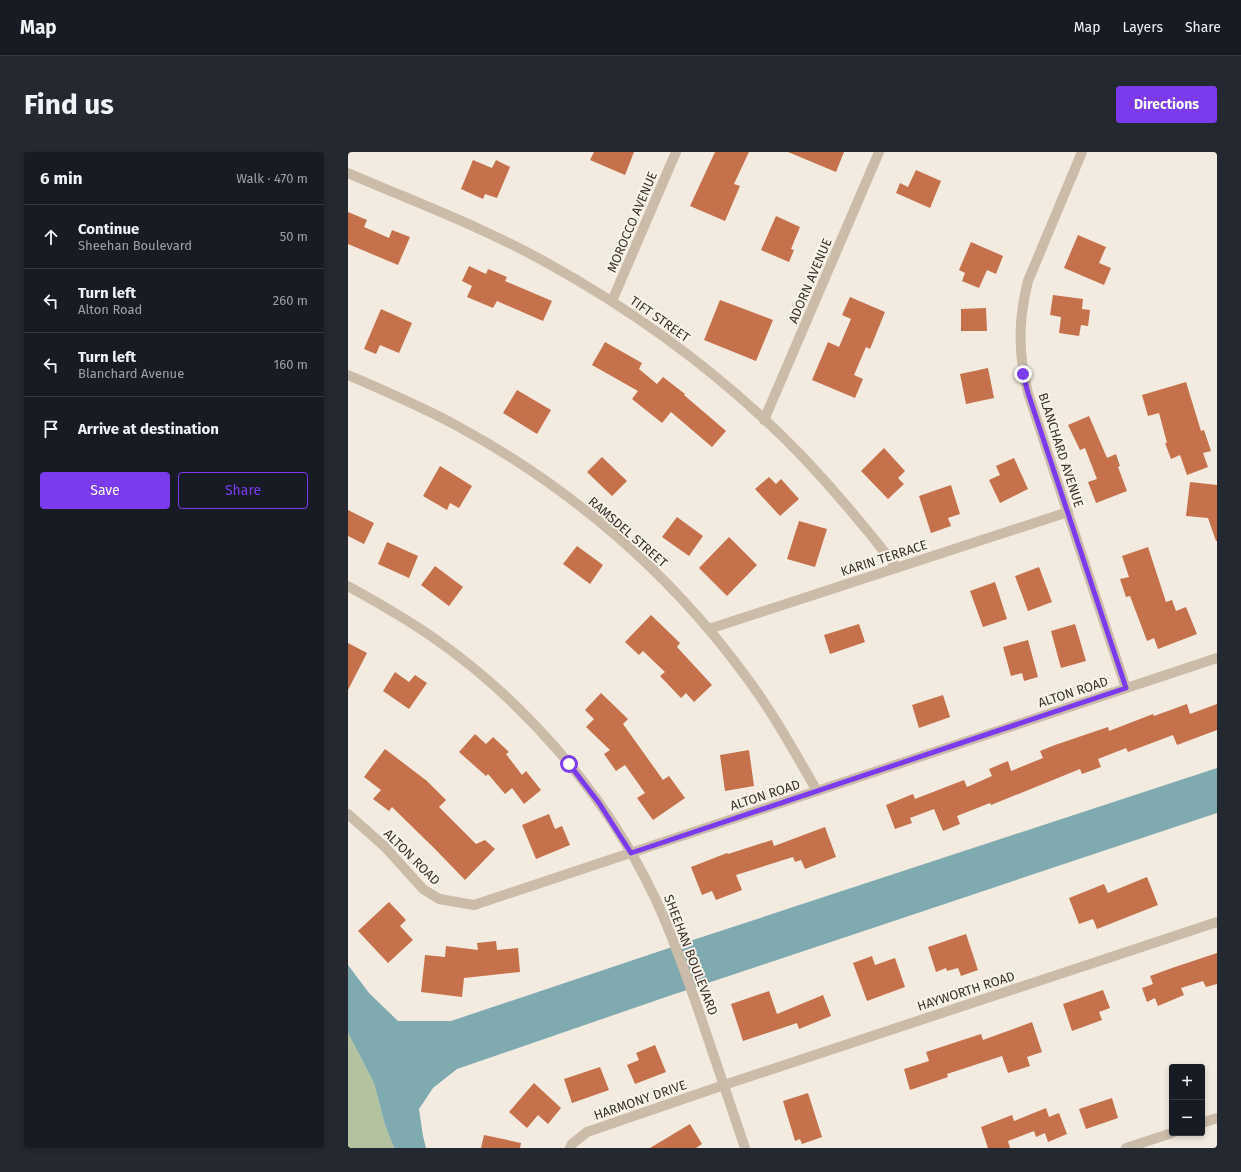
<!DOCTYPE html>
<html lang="en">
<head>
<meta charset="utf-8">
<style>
	:root { --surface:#171b24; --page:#242831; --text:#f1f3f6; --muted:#9ea1a6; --line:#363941; --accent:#7c3aed }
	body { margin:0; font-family:"Fira Sans",sans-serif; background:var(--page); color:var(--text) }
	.controls { position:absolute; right:12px; bottom:12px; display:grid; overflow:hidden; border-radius:4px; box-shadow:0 2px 6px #0003 }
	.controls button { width:36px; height:36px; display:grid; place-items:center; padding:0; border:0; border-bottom:1px solid var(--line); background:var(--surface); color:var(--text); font:20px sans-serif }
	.stop { position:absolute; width:12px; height:12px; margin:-9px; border:3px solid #7c3aed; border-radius:50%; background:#fff }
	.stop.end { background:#7c3aed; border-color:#fff; box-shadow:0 1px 4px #0008 }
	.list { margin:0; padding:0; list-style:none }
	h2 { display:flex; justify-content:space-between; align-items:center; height:52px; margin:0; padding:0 16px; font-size:17px }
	h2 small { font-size:13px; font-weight:400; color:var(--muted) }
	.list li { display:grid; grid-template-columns:26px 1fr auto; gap:12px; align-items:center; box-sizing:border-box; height:64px; padding:0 16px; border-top:1px solid var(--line) }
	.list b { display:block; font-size:15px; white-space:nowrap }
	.list p { margin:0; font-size:13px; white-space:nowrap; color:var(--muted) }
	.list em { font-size:13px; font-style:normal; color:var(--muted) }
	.actions { display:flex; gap:8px; padding:12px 16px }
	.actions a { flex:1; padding:9px 0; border:1px solid var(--accent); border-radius:4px; text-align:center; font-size:14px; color:var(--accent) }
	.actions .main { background:var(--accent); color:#fff }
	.icon { flex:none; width:22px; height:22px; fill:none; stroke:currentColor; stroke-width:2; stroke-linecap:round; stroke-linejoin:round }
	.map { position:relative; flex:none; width:869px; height:996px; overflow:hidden; border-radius:4px }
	header { display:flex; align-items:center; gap:24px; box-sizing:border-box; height:56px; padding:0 20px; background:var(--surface); border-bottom:1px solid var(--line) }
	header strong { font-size:19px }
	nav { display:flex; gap:22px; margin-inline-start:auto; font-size:14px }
	.intro { display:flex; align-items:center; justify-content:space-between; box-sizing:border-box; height:96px; padding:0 24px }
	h1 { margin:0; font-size:28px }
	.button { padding:10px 18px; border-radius:4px; background:var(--accent); color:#fff; font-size:14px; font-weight:700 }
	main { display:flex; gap:24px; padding:0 24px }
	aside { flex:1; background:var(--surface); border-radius:4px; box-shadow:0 2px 6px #0003 }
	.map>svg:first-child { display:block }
	.green { fill:#b3c29f }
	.water { fill:#7eaab0 }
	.building { fill:#c5714b }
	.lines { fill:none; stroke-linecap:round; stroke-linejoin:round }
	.minor { stroke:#cbbcaa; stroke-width:10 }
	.route { stroke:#7c3aed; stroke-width:5 }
	.labels { text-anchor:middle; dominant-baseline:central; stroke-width:4; stroke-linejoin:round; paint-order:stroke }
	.street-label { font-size:13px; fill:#39302a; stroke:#faf4eb }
</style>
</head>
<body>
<header>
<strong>Map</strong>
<nav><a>Map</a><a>Layers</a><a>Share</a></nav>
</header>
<div class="intro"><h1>Find us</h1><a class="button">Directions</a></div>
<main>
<aside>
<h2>6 min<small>Walk · 470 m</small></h2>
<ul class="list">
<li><svg class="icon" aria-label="ahead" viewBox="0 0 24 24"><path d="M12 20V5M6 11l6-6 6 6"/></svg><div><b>Continue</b><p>Sheehan Boulevard</p></div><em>50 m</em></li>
<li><svg class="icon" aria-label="left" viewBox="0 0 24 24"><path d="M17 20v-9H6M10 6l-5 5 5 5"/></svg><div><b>Turn left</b><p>Alton Road</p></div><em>260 m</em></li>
<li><svg class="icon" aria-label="left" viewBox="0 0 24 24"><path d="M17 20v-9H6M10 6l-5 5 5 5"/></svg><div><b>Turn left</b><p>Blanchard Avenue</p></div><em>160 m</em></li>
<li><svg class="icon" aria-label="arrive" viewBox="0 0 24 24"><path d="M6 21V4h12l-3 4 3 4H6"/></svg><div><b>Arrive at destination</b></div></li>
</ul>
<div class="actions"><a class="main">Save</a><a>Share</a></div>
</aside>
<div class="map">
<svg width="869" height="996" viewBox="0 0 869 996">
	<rect width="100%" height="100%" fill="#f3ebdf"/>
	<!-- green -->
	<path class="green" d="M 0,881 L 26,931 L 37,973 L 46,996 L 0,996 Z"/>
	<!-- water -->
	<path class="water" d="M 869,616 L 869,661 L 318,845 L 109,917 L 85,936 L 71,957 L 75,984 L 78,996 L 46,996 L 37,973 L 26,931 L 0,881 L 0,813 L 21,841 L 50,869 L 103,869 L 351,786 Z"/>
	<!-- building -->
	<g class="building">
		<path d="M 246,0 L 286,0 L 277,23 L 242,8 Z"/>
		<path d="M 367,0 L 401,0 L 386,32 L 392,34 L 377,69 L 342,54 Z"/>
		<path d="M 440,0 L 496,0 L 488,20 Z"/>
		<path d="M 125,8 L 144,16 L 148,8 L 162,15 L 149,46 L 137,42 L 135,47 L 113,37 Z"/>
		<path d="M 568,18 L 593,29 L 582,56 L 548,41 L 552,31 L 560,35 Z"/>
		<path d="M 0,60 L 19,68 L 16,75 L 41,86 L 44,78 L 62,85 L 50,113 L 0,92 Z"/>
		<path d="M 428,64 L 452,75 L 443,97 L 446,98 L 441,110 L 413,98 Z"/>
		<path d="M 730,83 L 758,95 L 751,111 L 763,116 L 756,133 L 716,116 Z"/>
		<path d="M 623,90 L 655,104 L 648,122 L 639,118 L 631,136 L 614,129 L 617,121 L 611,118 Z"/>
		<path d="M 121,114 L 138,122 L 140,117 L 159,125 L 157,129 L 204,149 L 195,169 L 149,149 L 145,156 L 119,145 L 124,134 L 114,129 Z"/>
		<path d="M 705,143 L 735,147 L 734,157 L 742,158 L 740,174 L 733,173 L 731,184 L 711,181 L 713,165 L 702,163 Z"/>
		<path d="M 502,145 L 537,160 L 522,197 L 518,195 L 506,223 L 515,227 L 507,246 L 464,228 L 480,190 L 491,195 L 503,167 L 494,163 Z"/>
		<path d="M 372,148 L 425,168 L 408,209 L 356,188 Z"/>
		<path d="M 638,156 L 639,179 L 613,179 L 613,157 Z"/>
		<path d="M 33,157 L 64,171 L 51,201 L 32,193 L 28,202 L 16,197 Z"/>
		<path d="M 257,190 L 294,211 L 291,217 L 309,232 L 315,225 L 337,242 L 336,243 L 378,279 L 364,295 L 323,260 L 314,271 L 284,247 L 290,239 L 244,213 Z"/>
		<path d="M 640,216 L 646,246 L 618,252 L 612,222 Z"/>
		<path d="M 838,230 L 853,279 L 856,278 L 863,299 L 855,301 L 860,315 L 839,323 L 832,303 L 823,307 L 817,291 L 819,291 L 811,261 L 800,264 L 794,243 Z"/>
		<path d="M 169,238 L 203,258 L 189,282 L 155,261 Z"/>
		<path d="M 741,264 L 759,306 L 768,302 L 772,314 L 770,315 L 779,339 L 748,351 L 740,330 L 749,327 L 737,296 L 732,298 L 720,273 Z"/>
		<path d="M 536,296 L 557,319 L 550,326 L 556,332 L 540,347 L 513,319 Z"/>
		<path d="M 254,305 L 279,329 L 264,344 L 239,320 Z"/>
		<path d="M 666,306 L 680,337 L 652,351 L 641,328 L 652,323 L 648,314 Z"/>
		<path d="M 92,314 L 124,334 L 111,356 L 102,351 L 99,358 L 75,344 Z"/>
		<path d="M 421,325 L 428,332 L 433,327 L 451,347 L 432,364 L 407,337 Z"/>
		<path d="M 842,330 L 869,333 L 869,389 L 868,389 L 860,366 L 838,364 Z"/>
		<path d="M 603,333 L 612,362 L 600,366 L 603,374 L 583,381 L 571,344 Z"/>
		<path d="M 0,358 L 26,371 L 16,392 L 0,384 Z"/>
		<path d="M 329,365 L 355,384 L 341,404 L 314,385 Z"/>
		<path d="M 451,369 L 479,377 L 467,415 L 439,407 Z"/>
		<path d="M 381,385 L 409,413 L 379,444 L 351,416 Z"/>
		<path d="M 39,390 L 70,404 L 61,426 L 30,412 Z"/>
		<path d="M 229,394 L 255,413 L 242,432 L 215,412 Z"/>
		<path d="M 800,395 L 818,450 L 824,448 L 828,459 L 838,455 L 849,482 L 810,497 L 806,486 L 799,489 L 782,444 L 778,445 L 772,427 L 781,425 L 774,404 Z"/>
		<path d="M 87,414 L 115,435 L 101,454 L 73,433 Z"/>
		<path d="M 691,415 L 704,450 L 680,459 L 667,424 Z"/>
		<path d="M 647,430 L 659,467 L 635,475 L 622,439 Z"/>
		<path d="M 303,463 L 332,491 L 329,495 L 364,533 L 346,550 L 338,541 L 333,546 L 312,524 L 317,520 L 295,499 L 291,503 L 277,490 Z"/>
		<path d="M 511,472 L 517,490 L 482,502 L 476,483 Z"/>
		<path d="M 727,472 L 738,509 L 713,516 L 703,479 Z"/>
		<path d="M 680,488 L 690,525 L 676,529 L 674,521 L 663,524 L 655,495 Z"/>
		<path d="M 0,491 L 19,501 L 0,538 Z"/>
		<path d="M 47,520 L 61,530 L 67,523 L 79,531 L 61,557 L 35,539 Z"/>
		<path d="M 253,541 L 280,567 L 275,572 L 315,628 L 321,624 L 337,646 L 305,668 L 289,646 L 297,641 L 277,613 L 268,619 L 256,602 L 262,598 L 238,575 L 246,567 L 237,558 Z"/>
		<path d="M 595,543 L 602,565 L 571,576 L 564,553 Z"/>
		<path d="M 839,552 L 842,562 L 869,552 L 869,578 L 829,593 L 825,583 L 780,600 L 778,596 L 750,607 L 753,615 L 734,622 L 732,617 L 643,653 L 642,651 L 609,664 L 612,672 L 595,679 L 586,657 L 562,666 L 564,671 L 547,677 L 538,653 L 565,642 L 567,647 L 616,628 L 619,635 L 644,624 L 641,617 L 660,609 L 663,619 L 695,606 L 692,599 L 707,593 L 760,575 L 761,579 L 805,562 L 806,564 Z"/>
		<path d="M 127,582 L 138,592 L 145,585 L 161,600 L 158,602 L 174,623 L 178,619 L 193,638 L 176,652 L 164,636 L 157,642 L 140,622 L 138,624 L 111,600 Z"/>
		<path d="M 37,597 L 79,629 L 98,648 L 91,655 L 128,692 L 137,688 L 147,697 L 117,728 L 87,697 L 44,655 L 41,659 L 25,647 L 33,638 L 16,625 Z"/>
		<path d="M 401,598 L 406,634 L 377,639 L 372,603 Z"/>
		<path d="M 201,662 L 207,677 L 214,674 L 222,693 L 188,707 L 174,673 Z"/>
		<path d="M 477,675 L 488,705 L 457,717 L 453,708 L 447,710 L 445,705 L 388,723 L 394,738 L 368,748 L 364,739 L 354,743 L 343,715 L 379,701 L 380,702 L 424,688 L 426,694 Z"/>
		<path d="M 799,725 L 810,753 L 749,777 L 745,767 L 731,772 L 721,746 L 756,732 L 760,741 Z"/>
		<path d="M 41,750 L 58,768 L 52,774 L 65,788 L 40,811 L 10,779 Z"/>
		<path d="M 618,782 L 630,818 L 613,824 L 610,816 L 599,819 L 598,816 L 588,820 L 580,795 Z"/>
		<path d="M 148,789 L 149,798 L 170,796 L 172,820 L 116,826 L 114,845 L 73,840 L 77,803 L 97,805 L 98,794 L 130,798 L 129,791 Z"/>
		<path d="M 869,801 L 869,832 L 858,835 L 855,829 L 833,836 L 836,843 L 810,854 L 807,846 L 799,850 L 794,836 L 805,832 L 802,824 L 824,816 Z"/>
		<path d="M 524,804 L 527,813 L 547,806 L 557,835 L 519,849 L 505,811 Z"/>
		<path d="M 755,838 L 762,856 L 751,860 L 754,868 L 724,879 L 715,852 Z"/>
		<path d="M 421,839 L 429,862 L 475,843 L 483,864 L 451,877 L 449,871 L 395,889 L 383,852 Z"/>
		<path d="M 684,870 L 694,900 L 679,905 L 682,914 L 660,921 L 654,904 L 599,922 L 600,925 L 562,938 L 556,917 L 581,909 L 578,900 L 633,882 L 635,888 Z"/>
		<path d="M 307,893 L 318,920 L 287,932 L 279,913 L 291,908 L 288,901 Z"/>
		<path d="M 252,915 L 261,938 L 224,951 L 216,927 Z"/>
		<path d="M 186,931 L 213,956 L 200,972 L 190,963 L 179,976 L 161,960 Z"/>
		<path d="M 460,941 L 474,985 L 454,992 L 452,987 L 447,989 L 435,949 Z"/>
		<path d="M 764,946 L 770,966 L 738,977 L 731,957 Z"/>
		<path d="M 698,956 L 701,965 L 711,961 L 719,982 L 700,990 L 697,981 L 688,985 L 686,979 L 660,989 L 662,996 L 640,996 L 633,975 L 664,963 L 666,969 Z"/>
		<path d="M 342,972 L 354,992 L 348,996 L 302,996 Z"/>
		<path d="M 136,983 L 173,991 L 172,996 L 133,996 Z"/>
	</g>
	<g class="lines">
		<!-- minor -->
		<g class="minor">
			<path d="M 734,0 L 680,129 C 670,169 670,201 680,241 L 778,536"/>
			<path d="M 0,21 C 67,50 137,76 201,112 C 293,163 379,227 453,303 C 487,339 519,377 549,416"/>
			<path d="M 264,149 L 328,0"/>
			<path d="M 0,223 C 37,239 75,255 111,275 C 222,335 321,420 396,522 C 424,559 446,599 469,639"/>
			<path d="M 416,268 L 531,0"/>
			<path d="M 0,434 C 27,449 54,464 80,482 C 174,546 257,641 306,744 C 323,779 336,817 349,854 C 365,901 381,949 397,996"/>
			<path d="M 361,477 L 720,360"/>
			<path d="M 0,662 L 37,695 L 75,737 L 91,747 L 126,753 L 869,506"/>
			<path d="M 854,971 L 869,966"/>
			<path d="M 222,996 L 224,992 L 239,980 L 376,933 L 869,770"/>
			<path d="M 778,996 L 824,981"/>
		</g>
	</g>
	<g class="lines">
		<!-- route -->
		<path class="route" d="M 221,612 L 251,651 L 283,701 L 778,536 L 680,241 L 675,222"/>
	</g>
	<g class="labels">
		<!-- street labels -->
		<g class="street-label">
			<text transform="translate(284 70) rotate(-67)">MOROCCO AVENUE</text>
			<text transform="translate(462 129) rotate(-67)">ADORN AVENUE</text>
			<text transform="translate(312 167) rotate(35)">TIFT STREET</text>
			<text transform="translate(713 298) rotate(72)">BLANCHARD AVENUE</text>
			<text transform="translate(280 380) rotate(41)">RAMSDEL STREET</text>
			<text transform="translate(536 406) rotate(-18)">KARIN TERRACE</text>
			<text transform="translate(725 540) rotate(-18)">ALTON ROAD</text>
			<text transform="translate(417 643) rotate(-18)">ALTON ROAD</text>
			<text transform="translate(64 705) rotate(45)">ALTON ROAD</text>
			<text transform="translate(343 803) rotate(69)">SHEEHAN BOULEVARD</text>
			<text transform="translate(618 839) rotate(-18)">HAYWORTH ROAD</text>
			<text transform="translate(292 948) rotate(-19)">HARMONY DRIVE</text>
		</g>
	</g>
</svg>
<div class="controls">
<button>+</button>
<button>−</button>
</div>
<div class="stop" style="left:221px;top:612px"></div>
<div class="stop end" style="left:675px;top:222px"></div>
</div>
</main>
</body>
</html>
